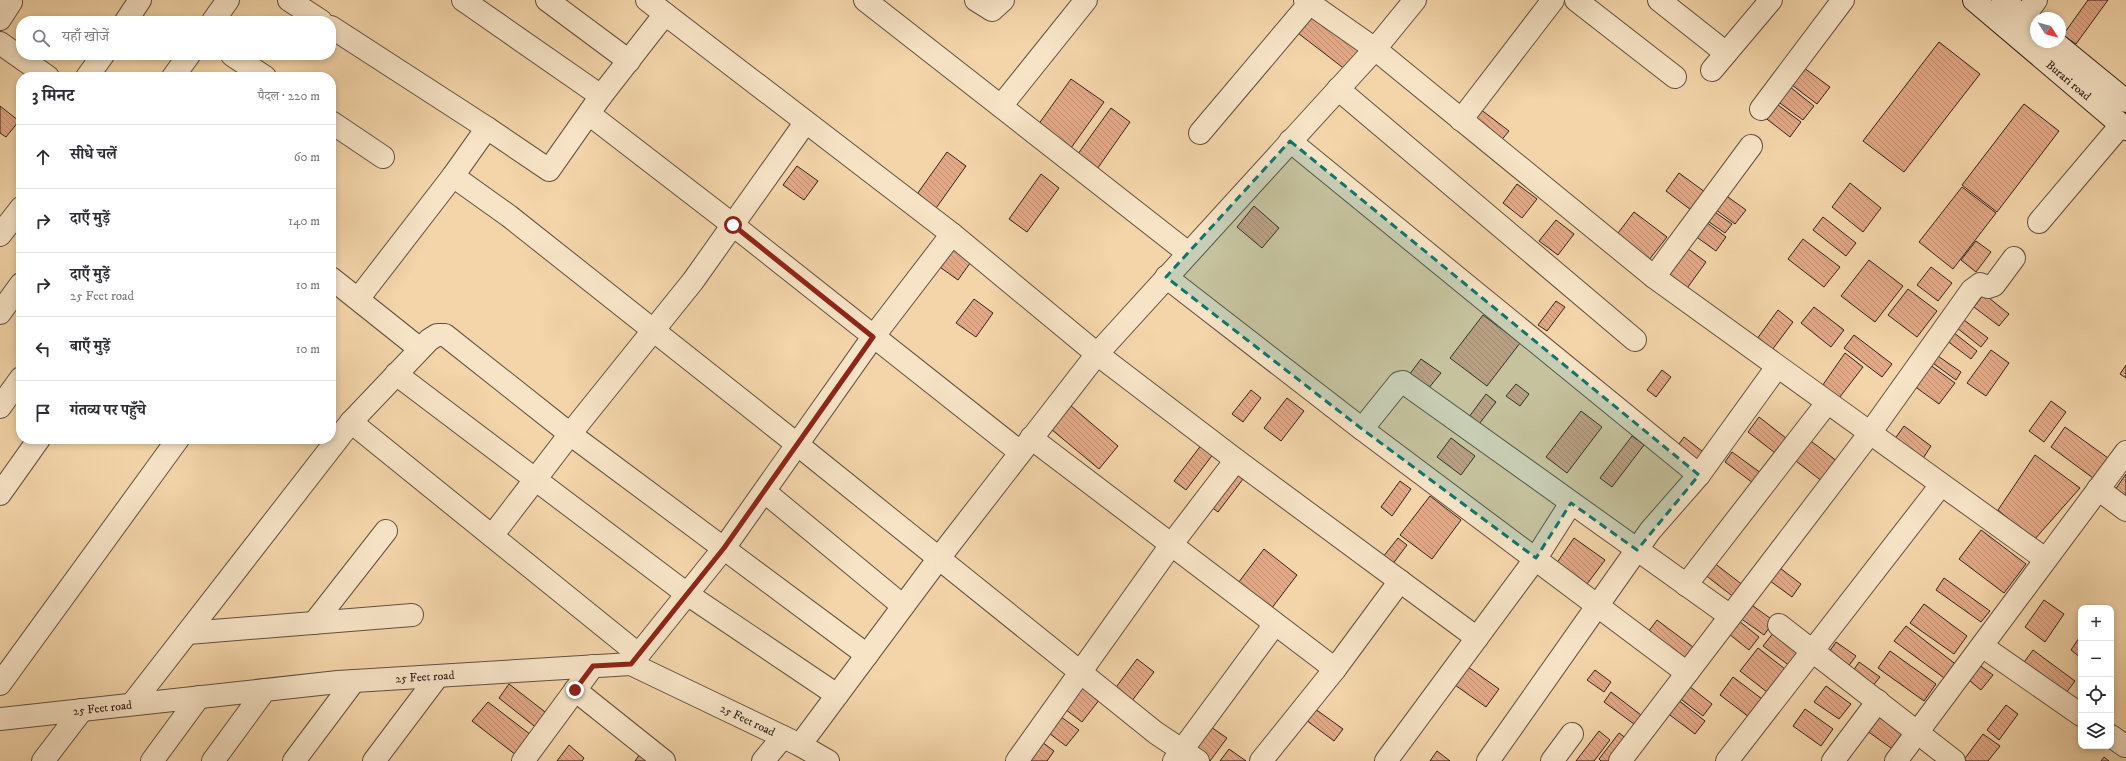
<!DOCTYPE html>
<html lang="hi">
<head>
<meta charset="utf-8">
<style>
	:root { --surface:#fff; --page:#f7f7f7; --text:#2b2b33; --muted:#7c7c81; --line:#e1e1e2 }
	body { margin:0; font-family:"IM FELL DW Pica","Noto Serif Devanagari",serif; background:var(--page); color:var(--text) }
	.controls { position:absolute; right:12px; bottom:12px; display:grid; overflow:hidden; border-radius:8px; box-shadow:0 2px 6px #0003 }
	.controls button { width:36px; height:36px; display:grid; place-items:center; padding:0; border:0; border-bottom:1px solid var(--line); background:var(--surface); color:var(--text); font:20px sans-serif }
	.compass { position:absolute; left:2030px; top:12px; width:36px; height:36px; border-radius:50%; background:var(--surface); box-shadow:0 2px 6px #0003; rotate:126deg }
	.stop { position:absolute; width:12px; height:12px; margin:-9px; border:3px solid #8f2418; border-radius:50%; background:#fff }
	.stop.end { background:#8f2418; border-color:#fff; box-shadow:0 1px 4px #0008 }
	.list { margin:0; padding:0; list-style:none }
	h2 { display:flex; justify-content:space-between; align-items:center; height:52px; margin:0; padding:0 16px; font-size:17px }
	h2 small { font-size:13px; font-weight:400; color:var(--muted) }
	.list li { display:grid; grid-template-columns:26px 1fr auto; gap:12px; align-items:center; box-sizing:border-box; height:64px; padding:0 16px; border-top:1px solid var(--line) }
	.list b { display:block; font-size:15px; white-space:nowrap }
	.list p { margin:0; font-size:13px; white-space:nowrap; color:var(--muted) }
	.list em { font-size:13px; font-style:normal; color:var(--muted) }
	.icon { flex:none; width:22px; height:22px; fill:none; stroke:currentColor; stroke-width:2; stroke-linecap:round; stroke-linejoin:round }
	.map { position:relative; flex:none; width:2126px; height:761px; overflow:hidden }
	.search { position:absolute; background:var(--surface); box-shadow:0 2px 6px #0003; left:16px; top:16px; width:320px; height:44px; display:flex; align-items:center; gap:10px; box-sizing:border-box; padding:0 14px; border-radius:16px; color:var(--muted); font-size:15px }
	.panel { position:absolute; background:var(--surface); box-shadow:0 2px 6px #0003; left:16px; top:72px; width:320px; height:372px; border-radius:16px }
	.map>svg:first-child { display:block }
	.building { fill:url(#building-back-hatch); stroke:#32231d }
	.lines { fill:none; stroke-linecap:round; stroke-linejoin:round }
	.minor-casing { stroke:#625040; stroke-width:24 }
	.tertiary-casing { stroke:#625040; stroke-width:24 }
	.secondary-casing { stroke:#32231d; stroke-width:24 }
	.minor { stroke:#f7e4c7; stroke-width:22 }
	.tertiary { stroke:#f7e4c7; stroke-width:22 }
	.secondary { stroke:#f7e4c7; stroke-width:22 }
	.route { stroke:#8f2418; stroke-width:5 }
	.marked { fill:#0f766e; fill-opacity:0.2; stroke:#0f766e; stroke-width:3; stroke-dasharray:8 5; stroke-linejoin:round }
	.labels { text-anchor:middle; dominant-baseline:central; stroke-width:3.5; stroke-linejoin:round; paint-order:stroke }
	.street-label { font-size:12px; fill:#32231d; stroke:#f7e4c7 }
</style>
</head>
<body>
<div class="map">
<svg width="2126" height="761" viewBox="0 0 2126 761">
	<defs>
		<pattern id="building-back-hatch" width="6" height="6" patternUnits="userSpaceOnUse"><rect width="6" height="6" fill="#e3a987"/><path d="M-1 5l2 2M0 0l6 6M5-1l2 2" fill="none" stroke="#c39174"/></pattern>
	</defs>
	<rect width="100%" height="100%" fill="#f3d5a9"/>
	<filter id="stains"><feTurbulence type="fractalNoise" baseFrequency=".005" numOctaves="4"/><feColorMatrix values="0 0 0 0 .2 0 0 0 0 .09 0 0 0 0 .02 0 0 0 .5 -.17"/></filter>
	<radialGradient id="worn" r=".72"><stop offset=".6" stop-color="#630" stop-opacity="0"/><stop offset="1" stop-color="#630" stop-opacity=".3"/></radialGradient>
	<!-- building -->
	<g class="building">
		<path d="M 2088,0 L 2108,0 L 2076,44 L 2063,35 Z"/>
		<path d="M 1311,8 L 1363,49 L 1346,70 L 1294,30 Z"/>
		<path d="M 1939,42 L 1980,74 L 1904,172 L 1863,141 Z"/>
		<path d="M 1800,65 L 1830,87 L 1817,104 L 1788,82 Z"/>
		<path d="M 1071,79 L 1104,102 L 1071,148 L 1038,125 Z"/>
		<path d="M 1785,83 L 1814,106 L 1803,120 L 1773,98 Z"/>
		<path d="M 1774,102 L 1801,122 L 1790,137 L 1763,116 Z"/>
		<path d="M 2024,104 L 2059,131 L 1997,212 L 1962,185 Z"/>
		<path d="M 0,106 L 19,121 L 6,137 L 0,133 Z"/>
		<path d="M 1111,108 L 1130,122 L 1095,172 L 1075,158 Z"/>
		<path d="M 1480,109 L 1509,131 L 1499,143 L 1470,122 Z"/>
		<path d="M 947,152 L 966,166 L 934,211 L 915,197 Z"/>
		<path d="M 797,166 L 818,181 L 804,200 L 783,185 Z"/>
		<path d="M 1679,173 L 1709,195 L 1695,213 L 1666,191 Z"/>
		<path d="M 1041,174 L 1059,188 L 1027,232 L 1009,219 Z"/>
		<path d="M 1850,183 L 1881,208 L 1863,232 L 1832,207 Z"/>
		<path d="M 1517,184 L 1537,199 L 1522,218 L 1503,203 Z"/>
		<path d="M 1962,187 L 1996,213 L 1953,269 L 1919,242 Z"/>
		<path d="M 1721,192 L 1746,210 L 1735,224 L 1711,206 Z"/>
		<path d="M 1254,206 L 1279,228 L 1262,248 L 1237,227 Z"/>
		<path d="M 1709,208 L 1732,224 L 1725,233 L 1702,217 Z"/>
		<path d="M 1634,212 L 1667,237 L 1645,265 L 1612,241 Z"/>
		<path d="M 1823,217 L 1856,243 L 1846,256 L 1813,230 Z"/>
		<path d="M 1702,219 L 1726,237 L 1716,251 L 1691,233 Z"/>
		<path d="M 1556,220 L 1574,234 L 1558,255 L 1539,241 Z"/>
		<path d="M 1803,239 L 1840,267 L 1824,287 L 1788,259 Z"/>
		<path d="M 1976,241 L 1991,252 L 1976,272 L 1961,260 Z"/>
		<path d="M 952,244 L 973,259 L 958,280 L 937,265 Z"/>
		<path d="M 1683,245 L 1706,262 L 1685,291 L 1662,273 Z"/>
		<path d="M 1869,260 L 1903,286 L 1875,322 L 1841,296 Z"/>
		<path d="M 1931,267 L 1952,283 L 1938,301 L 1917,285 Z"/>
		<path d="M 1908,289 L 1937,311 L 1917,337 L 1888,315 Z"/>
		<path d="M 1984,294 L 2009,314 L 1999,326 L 1974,307 Z"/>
		<path d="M 974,299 L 993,313 L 976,337 L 956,323 Z"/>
		<path d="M 1556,301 L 1565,307 L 1547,331 L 1538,325 Z"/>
		<path d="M 1814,307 L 1844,330 L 1831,347 L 1801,323 Z"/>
		<path d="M 1778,310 L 1793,322 L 1769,354 L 1754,343 Z"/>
		<path d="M 1483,315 L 1520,343 L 1487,386 L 1450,358 Z"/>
		<path d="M 1964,320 L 1988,338 L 1981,347 L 1957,328 Z"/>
		<path d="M 1953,332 L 1977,351 L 1971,359 L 1946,340 Z"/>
		<path d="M 1854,335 L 1892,364 L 1882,377 L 1844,348 Z"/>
		<path d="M 1991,350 L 2009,363 L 1986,396 L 1967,383 Z"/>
		<path d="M 1845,353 L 1863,367 L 1836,402 L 1820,389 Z"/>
		<path d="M 1935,354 L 1961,372 L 1956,380 L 1930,361 Z"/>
		<path d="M 1421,359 L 1441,373 L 1428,389 L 1409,375 Z"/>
		<path d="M 1926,362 L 1955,383 L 1939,404 L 1910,383 Z"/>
		<path d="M 2126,365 L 2126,378 L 2120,374 Z"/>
		<path d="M 1662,370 L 1671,377 L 1656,397 L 1647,390 Z"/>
		<path d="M 1516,384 L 1529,394 L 1520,406 L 1506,396 Z"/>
		<path d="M 1251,390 L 1261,398 L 1243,422 L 1232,414 Z"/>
		<path d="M 1486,394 L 1496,402 L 1476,428 L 1466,421 Z"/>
		<path d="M 1287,398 L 1304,411 L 1281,441 L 1264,428 Z"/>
		<path d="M 2051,401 L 2066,412 L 2044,442 L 2029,431 Z"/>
		<path d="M 1071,406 L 1118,446 L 1099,469 L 1051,429 Z"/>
		<path d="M 1581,411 L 1602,427 L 1567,473 L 1546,457 Z"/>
		<path d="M 1759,417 L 1791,442 L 1779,456 L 1748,432 Z"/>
		<path d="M 1904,426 L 1931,446 L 1920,463 L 1892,443 Z"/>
		<path d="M 2065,427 L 2108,458 L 2093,478 L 2051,447 Z"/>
		<path d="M 1632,436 L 1644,445 L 1612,487 L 1600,478 Z"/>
		<path d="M 1684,437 L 1707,455 L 1699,466 L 1676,448 Z"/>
		<path d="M 1451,438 L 1475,456 L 1461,475 L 1437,457 Z"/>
		<path d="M 1807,438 L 1842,465 L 1827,485 L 1792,458 Z"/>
		<path d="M 1202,444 L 1214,453 L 1186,490 L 1174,481 Z"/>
		<path d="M 1732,452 L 1765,476 L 1757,486 L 1725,462 Z"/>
		<path d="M 2035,455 L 2080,488 L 2034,540 L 1998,510 Z"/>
		<path d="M 1232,470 L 1243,479 L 1218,512 L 1206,503 Z"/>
		<path d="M 2126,474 L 2126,497 L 2115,490 Z"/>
		<path d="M 1400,481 L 1411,489 L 1392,516 L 1381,507 Z"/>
		<path d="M 1430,496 L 1461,520 L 1432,559 L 1400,535 Z"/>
		<path d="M 1981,530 L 2026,564 L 2004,593 L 1959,559 Z"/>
		<path d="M 1398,538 L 1407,545 L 1389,569 L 1379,562 Z"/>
		<path d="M 1574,538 L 1605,560 L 1584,588 L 1554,567 Z"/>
		<path d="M 1264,549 L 1297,575 L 1268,613 L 1235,587 Z"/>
		<path d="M 1709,559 L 1744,586 L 1735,598 L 1700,571 Z"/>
		<path d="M 1776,565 L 1801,584 L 1792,597 L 1766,578 Z"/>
		<path d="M 1944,578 L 1990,611 L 1981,622 L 1936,590 Z"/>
		<path d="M 2044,600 L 2064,614 L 2045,642 L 2025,627 Z"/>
		<path d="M 1746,601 L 1774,621 L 1764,635 L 1736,615 Z"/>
		<path d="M 1924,604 L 1967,636 L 1954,654 L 1910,623 Z"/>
		<path d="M 1734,617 L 1759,637 L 1749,650 L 1724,630 Z"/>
		<path d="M 1657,620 L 1693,647 L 1684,659 L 1648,632 Z"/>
		<path d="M 1906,626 L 1958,666 L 1947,680 L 1894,641 Z"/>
		<path d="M 1774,632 L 1801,653 L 1790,666 L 1763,646 Z"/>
		<path d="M 2081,635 L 2081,658 L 2071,650 Z"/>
		<path d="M 1836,642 L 1856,656 L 1847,668 L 1827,655 Z"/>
		<path d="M 1758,648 L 1785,669 L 1767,692 L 1740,671 Z"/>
		<path d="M 2033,650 L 2075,681 L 2063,697 L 2022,665 Z"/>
		<path d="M 1890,651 L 1936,684 L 1924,701 L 1878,668 Z"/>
		<path d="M 1137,659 L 1154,672 L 1131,702 L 1114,690 Z"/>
		<path d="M 1859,662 L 1880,677 L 1871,688 L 1851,674 Z"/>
		<path d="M 1975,662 L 1993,675 L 1981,690 L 1964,676 Z"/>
		<path d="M 1468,667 L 1499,689 L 1486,707 L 1455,685 Z"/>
		<path d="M 1595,670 L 1611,682 L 1604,692 L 1587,680 Z"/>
		<path d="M 1733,677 L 1762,699 L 1749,717 L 1720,695 Z"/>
		<path d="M 1684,682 L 1712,704 L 1703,716 L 1674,694 Z"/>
		<path d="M 1079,683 L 1100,699 L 1082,722 L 1061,706 Z"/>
		<path d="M 509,684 L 549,715 L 538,729 L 499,698 Z"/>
		<path d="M 1826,686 L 1851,704 L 1839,719 L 1814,702 Z"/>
		<path d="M 1611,692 L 1641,715 L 1634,724 L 1604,702 Z"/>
		<path d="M 1673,696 L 1705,721 L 1695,734 L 1662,709 Z"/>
		<path d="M 488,702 L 531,735 L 516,755 L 472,721 Z"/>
		<path d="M 2006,705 L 2018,714 L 1999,740 L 1987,730 Z"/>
		<path d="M 1311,706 L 1343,729 L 1334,741 L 1302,717 Z"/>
		<path d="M 1879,707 L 1913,733 L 1898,753 L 1863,728 Z"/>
		<path d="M 1805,709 L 1833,729 L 1821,746 L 1793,726 Z"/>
		<path d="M 1057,714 L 1079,730 L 1066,746 L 1045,730 Z"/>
		<path d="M 1205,723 L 1227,738 L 1210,761 L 1202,761 L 1186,749 Z"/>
		<path d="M 1599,731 L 1610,740 L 1594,761 L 1576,761 Z"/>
		<path d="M 1619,733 L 1631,742 L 1616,761 L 1601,761 L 1599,759 Z"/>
		<path d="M 1983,734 L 2000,746 L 1988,761 L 1963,761 Z"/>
		<path d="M 1038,739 L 1054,751 L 1047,761 L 1024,761 Z"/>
		<path d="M 569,745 L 584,758 L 582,761 L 557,761 Z"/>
		<path d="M 1229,749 L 1246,761 L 1220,761 Z"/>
		<path d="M 1437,751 L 1450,761 L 1430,761 Z"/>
		<path d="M 640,754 L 649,761 L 635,761 Z"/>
		<path d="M 2104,757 L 2109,761 L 2101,761 Z"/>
	</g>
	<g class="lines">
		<!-- minor casing -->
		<g class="minor-casing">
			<g id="minor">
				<path d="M 289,0 L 321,21"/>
				<path d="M 463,0 L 601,96"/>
				<path d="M 547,0 L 629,61"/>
				<path d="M 647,0 L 952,234"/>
				<path d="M 865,0 L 1188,253"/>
				<path d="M 976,0 L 992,10 L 1003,0"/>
				<path d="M 1305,0 L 1375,49 L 1654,277 L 2045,559"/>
				<path d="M 1576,0 L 1675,77"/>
				<path d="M 1659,0 L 1726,53"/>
				<path d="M 0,19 L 11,2"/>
				<path d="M 126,21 L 140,0"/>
				<path d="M 213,21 L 228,0"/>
				<path d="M 331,27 L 487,128 L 453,176 L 358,299"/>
				<path d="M 2013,32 L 2036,0"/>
				<path d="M 0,43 L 48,77"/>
				<path d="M 232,55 L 265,77"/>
				<path d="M 1712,70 L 1771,0"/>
				<path d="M 87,77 L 103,55"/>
				<path d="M 173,77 L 189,55"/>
				<path d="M 1338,89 L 1635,340"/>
				<path d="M 1001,106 L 1086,0"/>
				<path d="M 1761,109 L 1843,0"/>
				<path d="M 589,114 L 733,225 L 1020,452"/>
				<path d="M 1461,120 L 1553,0"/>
				<path d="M 331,122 L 383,157"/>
				<path d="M 487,128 L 549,170 L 601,96 L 665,14"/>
				<path d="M 1200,133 L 1309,4"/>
				<path d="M 1290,141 L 1699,475"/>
				<path d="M 453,176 L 509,216 L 798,445 L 1156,733 L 1198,761"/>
				<path d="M 2039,222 L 2121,125"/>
				<path d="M 0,235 L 21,208"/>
				<path d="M 1166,277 L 1362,429 L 1399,383 L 1403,382 L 1730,616"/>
				<path d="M 1654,277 L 1751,146"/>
				<path d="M 331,278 L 420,349"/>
				<path d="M 0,313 L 21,284"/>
				<path d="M 396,374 L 687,594 L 837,695"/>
				<path d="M 0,407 L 21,378"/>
				<path d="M 351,422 L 429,340 L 437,335 L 445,335 L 570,434 L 867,655"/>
				<path d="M 1362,429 L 1687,673"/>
				<path d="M 1031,438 L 1335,669"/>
				<path d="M 2098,489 L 2126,510"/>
				<path d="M 765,492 L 903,606"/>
				<path d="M 0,494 L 39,439"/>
				<path d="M 492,536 L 570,434 L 693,281 L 805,123"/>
				<path d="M 1686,585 L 1827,403"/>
				<path d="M 314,623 L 386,531"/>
				<path d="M 1779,625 L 1954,761"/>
				<path d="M 188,633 L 412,615"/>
				<path d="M 1982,646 L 2081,715"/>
				<path d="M 631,664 L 724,548 L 873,337 L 952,234 L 1097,354 L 1236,460 L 1477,638"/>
				<path d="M 0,684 L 178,439"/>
				<path d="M 575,690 L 664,761"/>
				<path d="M 132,704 L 351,422 L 638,654"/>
				<path d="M 2111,736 L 2125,746"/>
				<path d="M 800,745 L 939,558 L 1097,354 L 1375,49 L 1415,0"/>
				<path d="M 43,761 L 82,710"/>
				<path d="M 152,761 L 199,697"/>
				<path d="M 213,761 L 265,690"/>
				<path d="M 294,761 L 354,681"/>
				<path d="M 374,761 L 438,676"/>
				<path d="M 523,761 L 593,666"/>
				<path d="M 763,761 L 783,737"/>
				<path d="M 1017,761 L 1171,545 L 1236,460"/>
				<path d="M 1174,761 L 1275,624"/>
				<path d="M 1261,761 L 1335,669 L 1400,581"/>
				<path d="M 1386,761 L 1536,558 L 1571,503"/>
				<path d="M 1488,761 L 1650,531 L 1699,475 L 1777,367"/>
				<path d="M 1552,761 L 1572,734"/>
				<path d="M 1620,761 L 1870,433 L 1972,290 L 1980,284 L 1988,287 L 1994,285 L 2014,258"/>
				<path d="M 1727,761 L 1941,485"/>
				<path d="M 1833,761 L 1878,701"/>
				<path d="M 1896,761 L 2126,452"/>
			</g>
		</g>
		<!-- tertiary casing -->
		<g class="tertiary-casing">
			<g id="tertiary">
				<path id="s1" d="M 0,719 L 338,682 L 631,664 L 800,745 L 828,761"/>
			</g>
		</g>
		<!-- secondary casing -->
		<g class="secondary-casing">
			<g id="secondary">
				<path id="s2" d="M 1974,0 L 2126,129"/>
				<path d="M 2003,0 L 2036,27"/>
				<path d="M 2054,42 L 2126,101"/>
			</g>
		</g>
		<!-- minor -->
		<use href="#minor" class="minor"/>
		<!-- tertiary -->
		<use href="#tertiary" class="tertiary"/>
		<!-- secondary -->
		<use href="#secondary" class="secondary"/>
	</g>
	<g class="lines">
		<!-- route -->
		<path class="route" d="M 575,690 L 593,666 L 631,664 L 724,548 L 873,337 L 733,225"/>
	</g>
	<!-- marked area -->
	<path class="marked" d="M 1290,141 L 1699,475 L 1637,550 L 1571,503 L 1536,558 L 1362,429 L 1166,277 Z"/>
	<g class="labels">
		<!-- street labels -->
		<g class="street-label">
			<text stroke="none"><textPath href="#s2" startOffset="124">Burari road</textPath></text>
			<text stroke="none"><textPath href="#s1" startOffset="427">25 Feet road</textPath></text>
			<text stroke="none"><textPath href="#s1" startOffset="103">25 Feet road</textPath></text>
			<text stroke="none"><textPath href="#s1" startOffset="763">25 Feet road</textPath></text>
		</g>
	</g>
	<rect width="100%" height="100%" filter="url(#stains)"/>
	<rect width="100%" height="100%" fill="url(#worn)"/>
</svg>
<div class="controls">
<button>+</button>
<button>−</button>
<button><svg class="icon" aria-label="locate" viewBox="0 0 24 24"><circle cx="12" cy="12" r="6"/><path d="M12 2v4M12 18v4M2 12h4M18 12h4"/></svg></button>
<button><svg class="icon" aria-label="layers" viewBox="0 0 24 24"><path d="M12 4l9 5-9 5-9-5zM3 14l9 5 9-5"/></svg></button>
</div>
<svg class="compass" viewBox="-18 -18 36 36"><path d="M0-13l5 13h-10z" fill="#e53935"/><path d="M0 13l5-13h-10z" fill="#7c7c81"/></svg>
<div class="stop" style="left:733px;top:225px"></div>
<div class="stop end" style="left:575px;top:690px"></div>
<div class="search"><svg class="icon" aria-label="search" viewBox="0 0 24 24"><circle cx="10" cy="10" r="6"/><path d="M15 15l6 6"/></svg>यहाँ खोजें</div>
<section class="panel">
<h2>3 मिनट<small>पैदल · 220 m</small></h2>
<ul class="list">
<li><svg class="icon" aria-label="ahead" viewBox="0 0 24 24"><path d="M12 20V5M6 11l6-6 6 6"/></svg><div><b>सीधे चलें</b></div><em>60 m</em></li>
<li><svg class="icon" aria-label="right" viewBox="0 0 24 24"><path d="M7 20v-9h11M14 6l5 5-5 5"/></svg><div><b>दाएँ मुड़ें</b></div><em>140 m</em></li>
<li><svg class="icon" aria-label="right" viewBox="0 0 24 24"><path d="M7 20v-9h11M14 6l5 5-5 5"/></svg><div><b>दाएँ मुड़ें</b><p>25 Feet road</p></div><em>10 m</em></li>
<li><svg class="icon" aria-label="left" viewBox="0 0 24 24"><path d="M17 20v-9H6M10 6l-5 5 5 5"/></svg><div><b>बाएँ मुड़ें</b></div><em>10 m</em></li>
<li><svg class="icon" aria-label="arrive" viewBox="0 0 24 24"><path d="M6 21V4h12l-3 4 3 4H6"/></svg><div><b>गंतव्य पर पहुँचे</b></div></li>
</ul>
</section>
</div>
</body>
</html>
